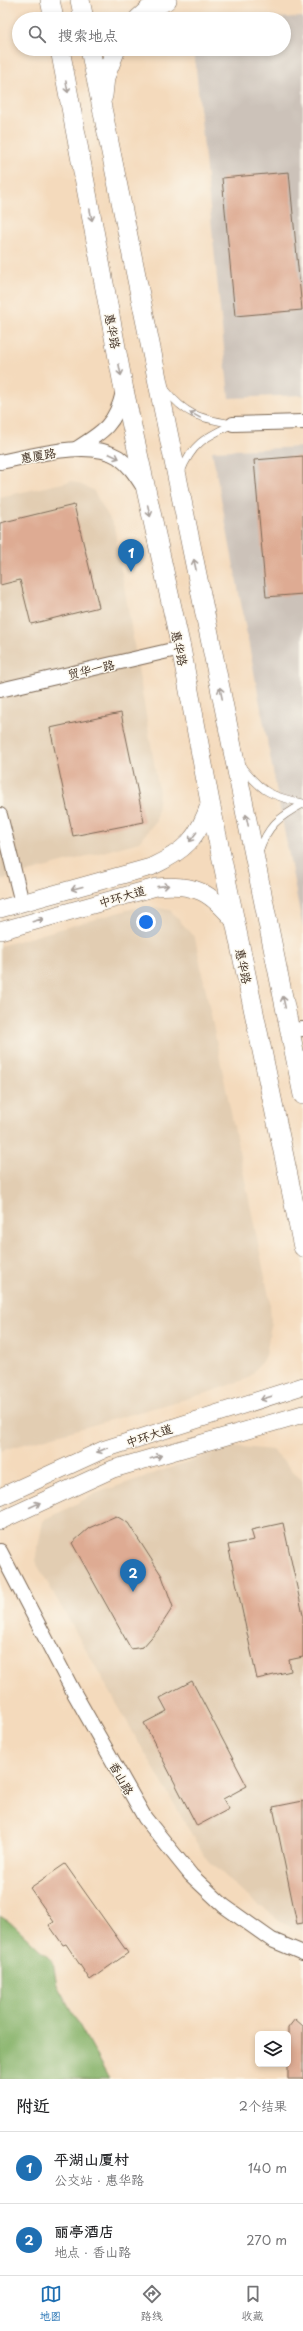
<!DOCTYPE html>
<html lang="zh">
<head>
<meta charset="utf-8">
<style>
	:root { --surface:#fff; --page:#f2f2f2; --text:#202124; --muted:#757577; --line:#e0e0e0; --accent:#1f6fb2 }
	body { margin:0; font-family:"Playpen Sans","LXGW WenKai TC",sans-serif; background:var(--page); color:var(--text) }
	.controls { position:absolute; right:12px; bottom:12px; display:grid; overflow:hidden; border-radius:6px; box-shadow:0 2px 6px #0003 }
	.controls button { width:36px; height:36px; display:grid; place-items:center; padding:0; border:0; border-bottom:1px solid var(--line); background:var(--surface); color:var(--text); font:20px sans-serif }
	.you { position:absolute; left:146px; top:922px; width:14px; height:14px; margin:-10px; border:3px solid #fff; border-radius:50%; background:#1a73e8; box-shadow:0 0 0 6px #1a73e833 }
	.badge { display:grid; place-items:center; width:26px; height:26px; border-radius:50%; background:var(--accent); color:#fff; font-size:13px; font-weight:700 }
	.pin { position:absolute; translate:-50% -33px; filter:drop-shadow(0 1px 2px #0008) }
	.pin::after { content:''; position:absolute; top:21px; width:14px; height:12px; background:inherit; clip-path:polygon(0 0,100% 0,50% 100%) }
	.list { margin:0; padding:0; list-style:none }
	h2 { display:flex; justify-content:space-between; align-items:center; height:52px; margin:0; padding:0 16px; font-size:17px }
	h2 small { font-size:13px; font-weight:400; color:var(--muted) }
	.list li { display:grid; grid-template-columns:26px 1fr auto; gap:12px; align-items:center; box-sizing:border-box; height:72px; padding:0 16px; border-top:1px solid var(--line) }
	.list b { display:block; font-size:15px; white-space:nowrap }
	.list p { margin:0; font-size:13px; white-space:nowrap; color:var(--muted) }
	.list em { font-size:13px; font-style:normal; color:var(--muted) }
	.icon { flex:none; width:22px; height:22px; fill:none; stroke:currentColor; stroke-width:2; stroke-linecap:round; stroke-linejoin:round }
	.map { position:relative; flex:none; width:303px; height:2079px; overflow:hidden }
	.search { position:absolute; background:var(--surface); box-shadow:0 2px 6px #0003; left:12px; right:12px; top:12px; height:44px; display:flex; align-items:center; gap:10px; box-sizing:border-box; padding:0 14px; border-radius:22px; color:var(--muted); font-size:15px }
	.sheet { height:196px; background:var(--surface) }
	nav { display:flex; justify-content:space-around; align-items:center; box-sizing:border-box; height:56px; border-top:1px solid var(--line); background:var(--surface); font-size:11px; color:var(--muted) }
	nav a { display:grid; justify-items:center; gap:2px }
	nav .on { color:var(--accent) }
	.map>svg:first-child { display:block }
	.built { fill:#e2cdb2 }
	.industrial { fill:#ccc2b9 }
	.forest { fill:#88b46c; stroke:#626f45 }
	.building { fill:#deab93 }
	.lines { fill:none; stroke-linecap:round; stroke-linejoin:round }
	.service-casing { stroke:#7c6855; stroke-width:8 }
	.minor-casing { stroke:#7c6855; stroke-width:16 }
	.tertiary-casing { stroke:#7c6855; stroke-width:18 }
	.secondary-casing { stroke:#7c6855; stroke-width:20 }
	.service { stroke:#fff; stroke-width:7 }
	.minor { stroke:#fff; stroke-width:14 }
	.tertiary { stroke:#fff; stroke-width:17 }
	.secondary { stroke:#fff; stroke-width:19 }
	.oneway { stroke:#a79f9a }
	.labels { text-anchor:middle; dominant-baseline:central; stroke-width:3; stroke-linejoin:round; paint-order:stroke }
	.street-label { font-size:12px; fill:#3b2a1e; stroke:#fbf7ec }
</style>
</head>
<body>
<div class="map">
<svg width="303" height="2079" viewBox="0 0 303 2079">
	<rect width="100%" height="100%" fill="#fbf7ec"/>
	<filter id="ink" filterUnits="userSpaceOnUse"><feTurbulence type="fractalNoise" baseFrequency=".025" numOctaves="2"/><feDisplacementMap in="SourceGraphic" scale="8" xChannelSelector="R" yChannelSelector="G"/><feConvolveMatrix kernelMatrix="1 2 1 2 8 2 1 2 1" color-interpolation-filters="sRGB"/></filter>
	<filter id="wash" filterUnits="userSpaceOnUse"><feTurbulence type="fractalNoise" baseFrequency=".012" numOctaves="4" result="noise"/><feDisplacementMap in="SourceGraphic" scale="16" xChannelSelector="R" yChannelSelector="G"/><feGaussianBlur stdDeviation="0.9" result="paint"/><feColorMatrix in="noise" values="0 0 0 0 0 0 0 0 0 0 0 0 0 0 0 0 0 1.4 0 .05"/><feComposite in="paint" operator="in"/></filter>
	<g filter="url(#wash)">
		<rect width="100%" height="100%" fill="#f4dabc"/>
		<!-- built -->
		<g class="built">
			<path d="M 72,481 L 93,490 L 114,526 L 159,792 L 156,821 L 139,842 L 0,880 L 0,497 Z"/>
			<path d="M 145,905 L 170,910 L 195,938 L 270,1301 L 271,1324 L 266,1356 L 249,1378 L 207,1393 L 0,1451 L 0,946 Z"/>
			<path d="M 234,1446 L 272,1450 L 303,1481 L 303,1931 L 282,1922 L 243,1893 L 204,1856 L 35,1561 L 43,1521 L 97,1493 Z"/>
		</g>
		<!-- industrial -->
		<g class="industrial">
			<path d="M 303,17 L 303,395 L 229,398 L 194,49 L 284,49 L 284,19 L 252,19 Z"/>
			<path d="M 303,447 L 303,929 L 212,451 Z"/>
		</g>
		<!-- forest -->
		<path class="forest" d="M 0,1916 L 14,1925 L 53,1962 L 57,1985 L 109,2079 L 0,2079 Z"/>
		<g id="blocks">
			<!-- building -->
			<g class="building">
				<path d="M 289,172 L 302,310 L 235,316 L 222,178 Z"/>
				<path d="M 303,456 L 303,594 L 266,597 L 254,460 Z"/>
				<path d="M 74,505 L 99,607 L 31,624 L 20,580 L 0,585 L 0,523 Z"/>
				<path d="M 121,713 L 144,822 L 73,836 L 50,728 Z"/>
				<path d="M 116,1516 L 128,1523 L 162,1576 L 173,1607 L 158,1630 L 143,1647 L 131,1649 L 72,1543 L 89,1528 Z"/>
				<path d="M 283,1523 L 303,1615 L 303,1657 L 289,1660 L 291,1671 L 257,1679 L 228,1545 L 254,1540 L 251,1530 Z"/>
				<path d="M 192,1681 L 247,1786 L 223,1799 L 229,1809 L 197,1826 L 144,1723 L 167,1711 L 160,1698 Z"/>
				<path d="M 303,1801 L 303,1923 L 297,1924 L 273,1807 Z"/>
				<path d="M 65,1864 L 128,1953 L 90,1980 L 66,1944 L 63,1945 L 49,1925 L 54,1922 L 30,1888 Z"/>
				<path d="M 295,2019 L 303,2026 L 303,2079 L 288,2079 L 288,2028 Z"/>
			</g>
		</g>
	</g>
	<g filter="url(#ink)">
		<use href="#blocks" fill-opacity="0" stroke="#7c6855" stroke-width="1"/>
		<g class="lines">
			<!-- service casing -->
			<g class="service-casing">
				<g id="service">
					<path d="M 165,389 C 186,416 200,418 233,424"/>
					<path d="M 181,472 C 192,443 206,437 233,424"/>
					<path d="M 242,767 C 263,793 271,796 303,803"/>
					<path d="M 259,852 C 267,826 279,817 303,804"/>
				</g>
			</g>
			<!-- minor casing -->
			<g class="minor-casing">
				<g id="minor">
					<path d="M 233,424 L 303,422"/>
					<path d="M 76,449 C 103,432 116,424 123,392"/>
					<path d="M 0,462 C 32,456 89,439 118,457 C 129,465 135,474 142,485"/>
					<path d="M 0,690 L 181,648"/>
					<path d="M 0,815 L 22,903"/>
					<path d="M 290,1030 L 303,1029"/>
					<path d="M 0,1551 L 73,1691 L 145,1818 L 191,1875 L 224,1906 L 272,1940 L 303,1953"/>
				</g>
			</g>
			<!-- tertiary casing -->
			<g class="tertiary-casing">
				<g id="tertiary">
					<path d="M 0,909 L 151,867 C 185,851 198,839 210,802"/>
					<path d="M 0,931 L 156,887 C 195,883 211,892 235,922"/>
					<path d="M 0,1497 L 105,1449 L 303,1386"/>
					<path d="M 0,1521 L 113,1469 L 303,1414"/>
				</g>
			</g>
			<!-- secondary casing -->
			<g class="secondary-casing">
				<g id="secondary">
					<path d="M 50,0 L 54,19"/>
					<path d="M 80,0 L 84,19"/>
					<path d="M 138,19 L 148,10 L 167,0"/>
					<path d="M 60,49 L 124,390 L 181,648 L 210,802 L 303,1247"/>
					<path d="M 90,49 L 303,1095"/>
					<path d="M 103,96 L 105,77 L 116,49"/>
				</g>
			</g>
			<!-- service -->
			<use href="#service" class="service"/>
			<!-- minor -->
			<use href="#minor" class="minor"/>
			<!-- tertiary -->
			<use href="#tertiary" class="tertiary"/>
			<!-- secondary -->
			<use href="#secondary" class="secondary"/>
		</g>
		<!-- one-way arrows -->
		<defs><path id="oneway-shaft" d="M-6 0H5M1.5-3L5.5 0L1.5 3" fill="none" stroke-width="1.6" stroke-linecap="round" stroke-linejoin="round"/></defs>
		<g class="oneway">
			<use href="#oneway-shaft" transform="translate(67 87) rotate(79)"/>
			<use href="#oneway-shaft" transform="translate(91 215) rotate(79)"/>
			<use href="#oneway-shaft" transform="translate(120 370) rotate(79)"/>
			<use href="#oneway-shaft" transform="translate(195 415) rotate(-151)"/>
			<use href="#oneway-shaft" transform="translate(114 456) rotate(25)"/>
			<use href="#oneway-shaft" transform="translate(149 511) rotate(77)"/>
			<use href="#oneway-shaft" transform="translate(195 565) rotate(-102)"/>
			<use href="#oneway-shaft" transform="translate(221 693) rotate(-102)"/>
			<use href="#oneway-shaft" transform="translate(247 820) rotate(-102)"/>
			<use href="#oneway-shaft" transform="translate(193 837) rotate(127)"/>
			<use href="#oneway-shaft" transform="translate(163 886) rotate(-6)"/>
			<use href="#oneway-shaft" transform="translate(77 888) rotate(165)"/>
			<use href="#oneway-shaft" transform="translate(38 920) rotate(-16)"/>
			<use href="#oneway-shaft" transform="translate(284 1002) rotate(-102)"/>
			<use href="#oneway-shaft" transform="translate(266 1398) rotate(162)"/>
			<use href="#oneway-shaft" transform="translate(102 1450) rotate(157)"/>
			<use href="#oneway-shaft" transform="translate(156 1457) rotate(-16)"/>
			<use href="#oneway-shaft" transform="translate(35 1505) rotate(-25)"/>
		</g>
	</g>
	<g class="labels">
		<!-- street labels -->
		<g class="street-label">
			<text transform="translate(113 331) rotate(79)">惠华路</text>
			<text transform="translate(38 455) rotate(-10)">惠厦路</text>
			<text transform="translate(180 648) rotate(78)">惠华路</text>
			<text transform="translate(91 669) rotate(-13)">贸华一路</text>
			<text transform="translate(122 896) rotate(-16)">中环大道</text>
			<text transform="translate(244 966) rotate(78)">惠华路</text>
			<text transform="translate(149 1435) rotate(-18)">中环大道</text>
			<text transform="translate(122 1778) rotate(61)">香山路</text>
		</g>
	</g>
</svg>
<div class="controls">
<button><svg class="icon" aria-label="layers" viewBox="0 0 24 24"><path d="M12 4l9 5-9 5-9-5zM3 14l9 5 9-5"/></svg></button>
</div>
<div class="you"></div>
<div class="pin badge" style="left:131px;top:572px">1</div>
<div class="pin badge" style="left:133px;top:1592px">2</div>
<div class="search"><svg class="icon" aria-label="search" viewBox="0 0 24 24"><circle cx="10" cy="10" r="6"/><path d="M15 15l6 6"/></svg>搜索地点</div>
</div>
<section class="sheet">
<h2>附近<small>2个结果</small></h2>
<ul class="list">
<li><span class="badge">1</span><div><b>平湖山厦村</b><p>公交站 · 惠华路</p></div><em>140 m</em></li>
<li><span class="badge">2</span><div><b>丽亭酒店</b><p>地点 · 香山路</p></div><em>270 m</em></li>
</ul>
</section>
<nav>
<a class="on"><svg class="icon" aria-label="map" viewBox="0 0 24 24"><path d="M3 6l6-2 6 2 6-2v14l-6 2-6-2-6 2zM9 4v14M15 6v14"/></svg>地图</a>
<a><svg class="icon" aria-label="directions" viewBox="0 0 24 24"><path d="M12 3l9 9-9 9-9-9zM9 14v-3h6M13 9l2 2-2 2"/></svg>路线</a>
<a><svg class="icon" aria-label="saved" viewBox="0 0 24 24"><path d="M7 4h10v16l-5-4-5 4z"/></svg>收藏</a>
</nav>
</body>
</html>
